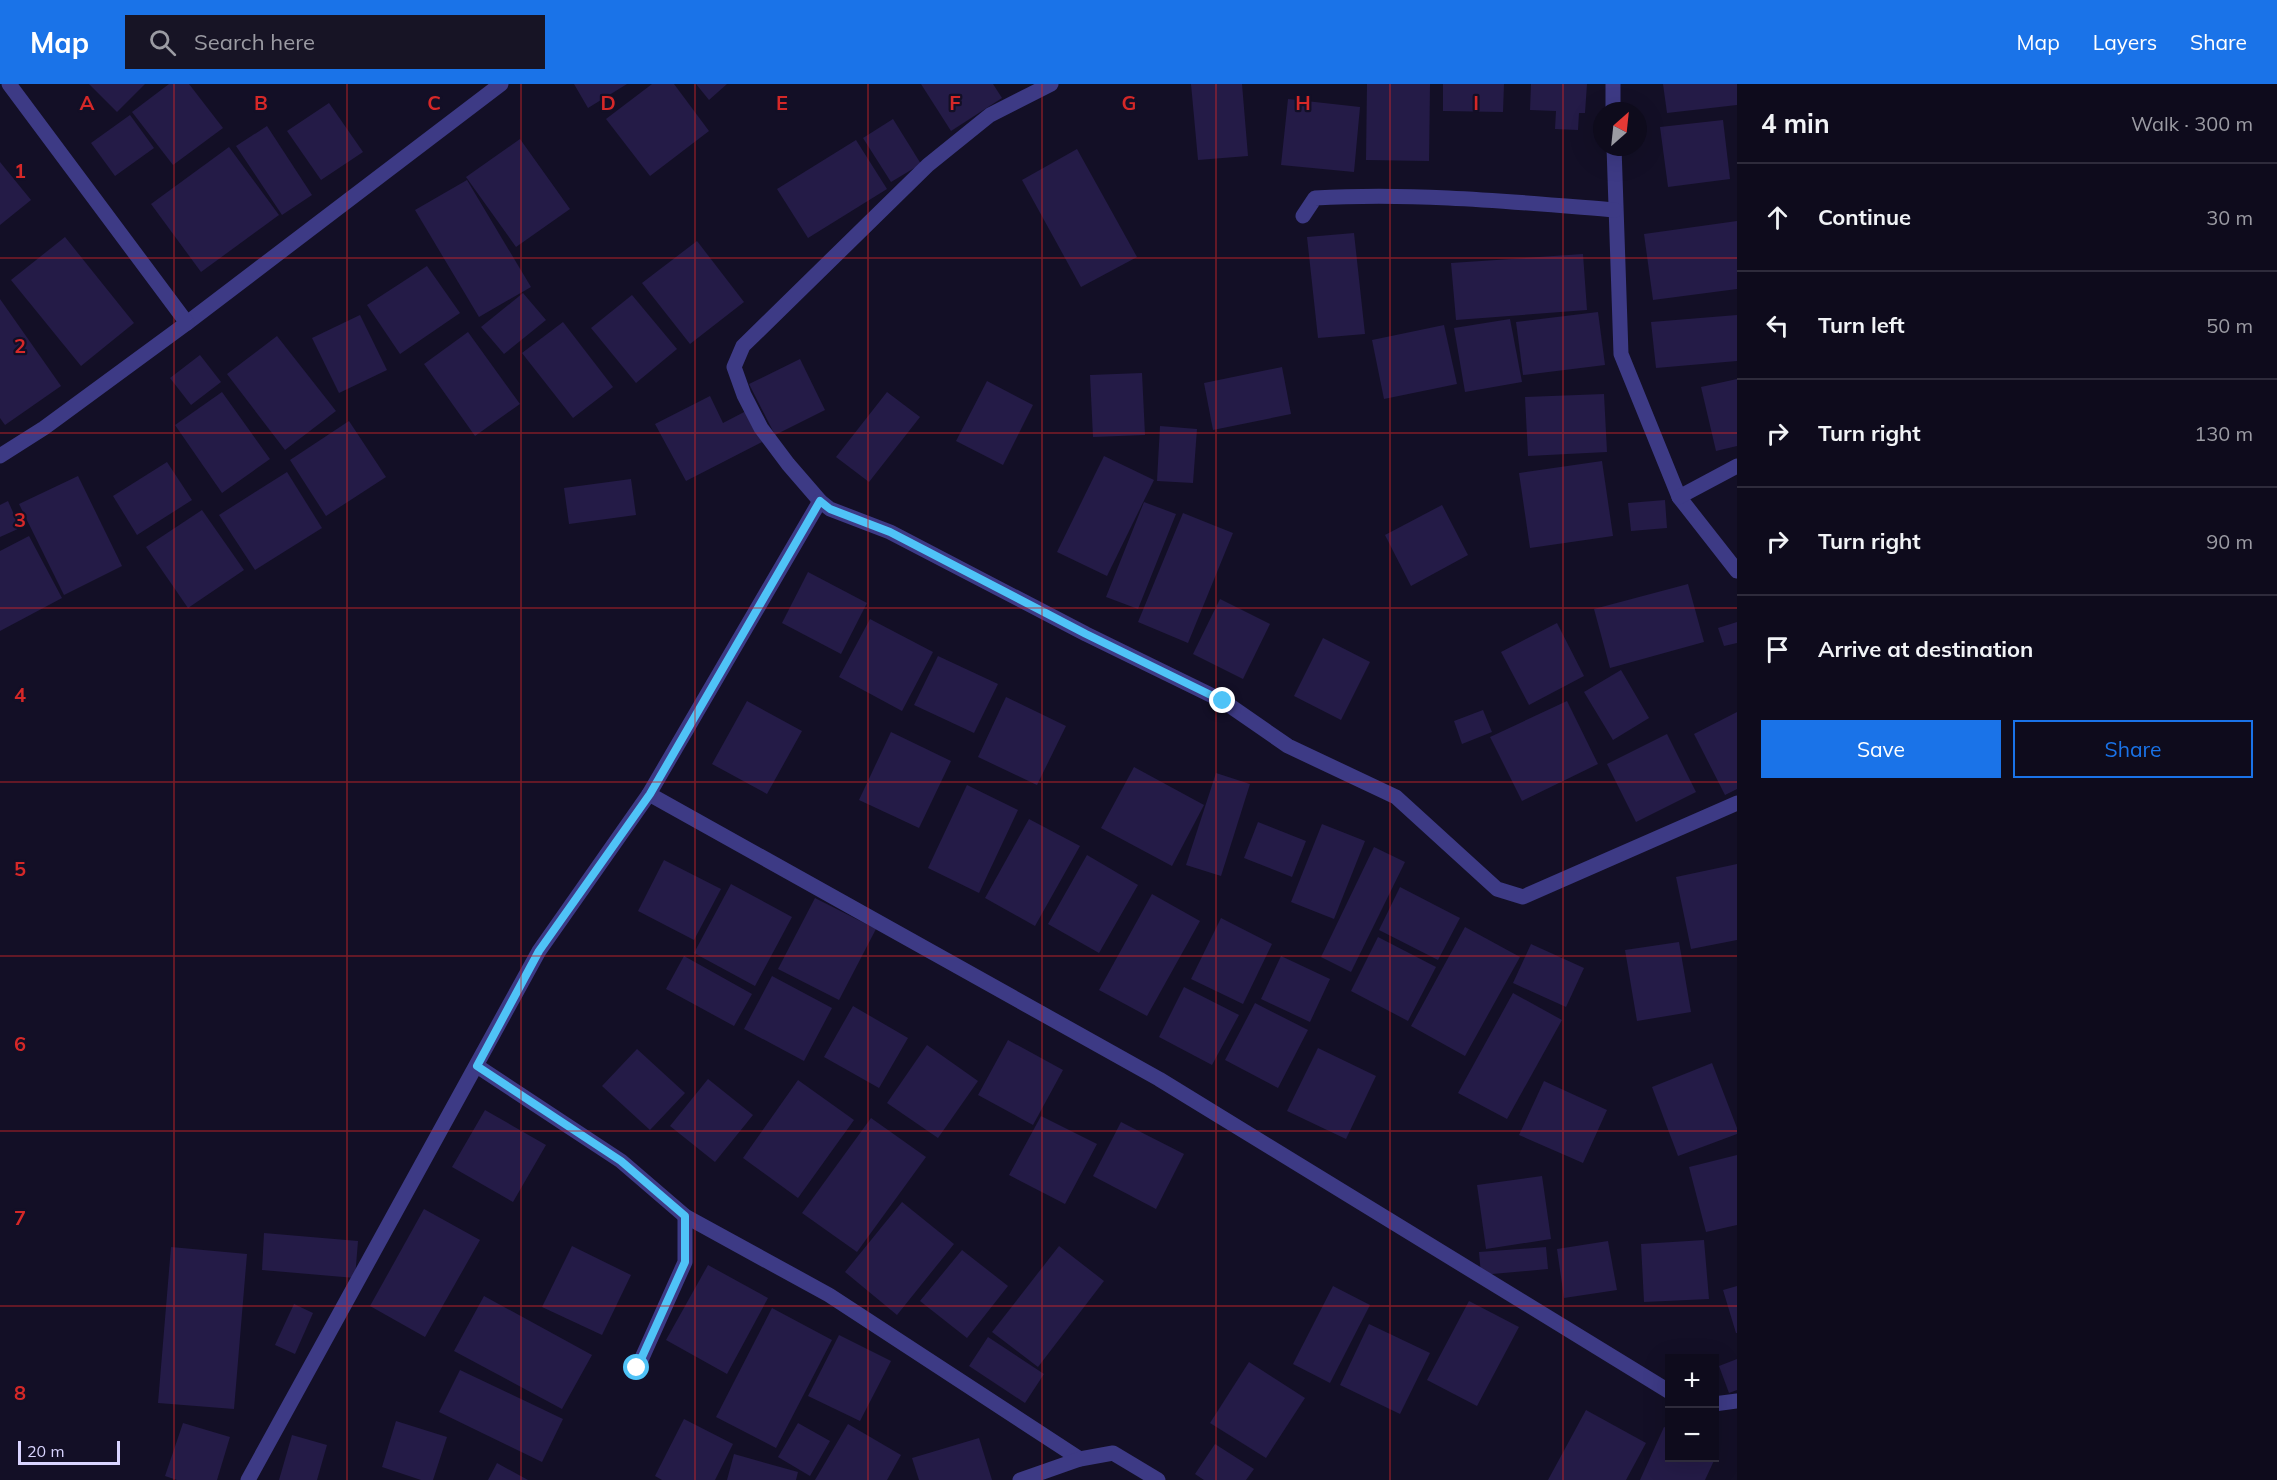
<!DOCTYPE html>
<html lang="en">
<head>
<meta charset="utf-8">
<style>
	:root { --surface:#0e0b1c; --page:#171425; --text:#f1f3f6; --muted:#9b9ba3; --line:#2e2b3b; --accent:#1a73e8 }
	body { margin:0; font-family:Mulish,sans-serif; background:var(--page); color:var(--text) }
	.controls { position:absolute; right:18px; bottom:18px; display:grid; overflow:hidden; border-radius:0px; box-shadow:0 6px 24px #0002 }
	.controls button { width:54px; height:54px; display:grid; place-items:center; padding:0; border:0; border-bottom:2px solid var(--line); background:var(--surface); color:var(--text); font:30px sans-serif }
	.compass { position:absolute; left:1593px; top:18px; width:54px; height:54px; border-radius:50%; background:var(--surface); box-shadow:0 6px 24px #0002; rotate:27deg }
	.scale { position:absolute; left:18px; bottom:15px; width:102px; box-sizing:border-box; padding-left:6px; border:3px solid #d9d4ff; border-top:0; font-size:16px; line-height:21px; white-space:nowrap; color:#d9d4ff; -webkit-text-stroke:4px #130f26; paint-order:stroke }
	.stop { position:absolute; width:18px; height:18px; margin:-14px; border:4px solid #4fc3f7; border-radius:50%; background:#fff }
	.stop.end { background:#4fc3f7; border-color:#fff; box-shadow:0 2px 6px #0008 }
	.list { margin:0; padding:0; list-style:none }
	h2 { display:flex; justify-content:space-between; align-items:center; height:78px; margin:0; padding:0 24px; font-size:26px }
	h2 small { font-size:20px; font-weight:400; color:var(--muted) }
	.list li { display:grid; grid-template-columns:39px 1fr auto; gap:18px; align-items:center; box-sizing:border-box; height:108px; padding:0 24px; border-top:2px solid var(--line) }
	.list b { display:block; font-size:22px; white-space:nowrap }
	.list em { font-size:20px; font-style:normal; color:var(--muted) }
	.actions { display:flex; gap:12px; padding:18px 24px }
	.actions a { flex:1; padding:14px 0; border:2px solid var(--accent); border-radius:0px; text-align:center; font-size:21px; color:var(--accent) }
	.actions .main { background:var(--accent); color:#fff }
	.icon { flex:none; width:33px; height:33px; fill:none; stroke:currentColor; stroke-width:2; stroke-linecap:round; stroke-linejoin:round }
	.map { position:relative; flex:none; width:1737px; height:1396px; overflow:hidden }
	header { display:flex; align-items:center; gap:36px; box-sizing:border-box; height:84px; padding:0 30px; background:var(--accent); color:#fff }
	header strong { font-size:28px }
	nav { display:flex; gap:33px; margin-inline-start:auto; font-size:21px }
	.search { width:420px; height:54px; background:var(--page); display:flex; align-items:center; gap:15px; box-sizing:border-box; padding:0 21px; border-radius:0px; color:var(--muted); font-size:22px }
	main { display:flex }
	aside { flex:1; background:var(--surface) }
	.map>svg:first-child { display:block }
	.building { fill:#241b47 }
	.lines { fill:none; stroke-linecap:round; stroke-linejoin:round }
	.street { stroke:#3d3a85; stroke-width:15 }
	.route { stroke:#4fc3f7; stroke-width:8 }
	.grid { fill:none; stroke:#d62828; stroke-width:1.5; stroke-opacity:0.55 }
	.grid-label { font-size:20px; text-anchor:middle; font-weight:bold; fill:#d62828; stroke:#130f26; stroke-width:4.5; stroke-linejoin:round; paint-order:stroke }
</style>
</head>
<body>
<header>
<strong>Map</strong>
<div class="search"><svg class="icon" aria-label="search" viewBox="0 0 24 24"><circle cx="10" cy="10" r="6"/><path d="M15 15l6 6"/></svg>Search here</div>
<nav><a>Map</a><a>Layers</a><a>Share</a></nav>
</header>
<main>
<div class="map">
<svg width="1737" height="1396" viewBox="0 0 1737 1396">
	<rect width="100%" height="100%" fill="#130f26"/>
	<!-- building -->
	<g class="building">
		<path d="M 89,0 L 145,0 L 117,28 Z"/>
		<path d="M 169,0 L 189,0 L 223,44 L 173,81 L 132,28 Z"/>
		<path d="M 574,0 L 627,0 L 588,24 Z"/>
		<path d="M 652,0 L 674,0 L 709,47 L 650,92 L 606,35 Z"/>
		<path d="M 696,0 L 727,0 L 709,16 Z"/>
		<path d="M 921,0 L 993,0 L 1002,14 L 951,47 Z"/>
		<path d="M 1191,0 L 1242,0 L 1248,72 L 1198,76 Z"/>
		<path d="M 1367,0 L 1430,0 L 1429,77 L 1366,76 Z"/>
		<path d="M 1443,0 L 1504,0 L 1503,28 L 1443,27 Z"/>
		<path d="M 1531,0 L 1587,0 L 1585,29 L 1579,29 L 1578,46 L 1555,45 L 1556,27 L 1530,26 Z"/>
		<path d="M 1663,0 L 1737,0 L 1737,21 L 1667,29 Z"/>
		<path d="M 1288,15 L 1360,23 L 1354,88 L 1281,81 Z"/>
		<path d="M 329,19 L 363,68 L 321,96 L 287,47 Z"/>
		<path d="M 130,31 L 154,64 L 115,92 L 91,59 Z"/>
		<path d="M 893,35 L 921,80 L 891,98 L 863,54 Z"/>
		<path d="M 1723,36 L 1730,95 L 1668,103 L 1660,43 Z"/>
		<path d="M 267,42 L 312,111 L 282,131 L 236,62 Z"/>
		<path d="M 520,55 L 570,125 L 516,163 L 466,93 Z"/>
		<path d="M 856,56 L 887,105 L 808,154 L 777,105 Z"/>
		<path d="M 229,63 L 279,131 L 201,188 L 151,120 Z"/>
		<path d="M 1077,65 L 1137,173 L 1081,203 L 1022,96 Z"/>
		<path d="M 0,78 L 31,116 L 0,141 Z"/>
		<path d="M 467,96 L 531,203 L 479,233 L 415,126 Z"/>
		<path d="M 1737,137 L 1737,205 L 1653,216 L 1644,150 Z"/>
		<path d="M 1354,149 L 1365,250 L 1318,254 L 1307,153 Z"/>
		<path d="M 65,153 L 134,239 L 81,282 L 11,196 Z"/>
		<path d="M 697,157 L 744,218 L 690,260 L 642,199 Z"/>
		<path d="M 1583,170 L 1587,226 L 1456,236 L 1451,179 Z"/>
		<path d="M 427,182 L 460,229 L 400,270 L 367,221 Z"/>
		<path d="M 523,209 L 546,236 L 504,270 L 481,243 Z"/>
		<path d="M 632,211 L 677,265 L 636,299 L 591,244 Z"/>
		<path d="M 0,215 L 61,302 L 5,341 L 0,334 Z"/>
		<path d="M 1598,228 L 1605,281 L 1523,291 L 1516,238 Z"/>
		<path d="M 360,231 L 387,286 L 339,309 L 312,254 Z"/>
		<path d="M 1737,231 L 1737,277 L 1656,284 L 1651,238 Z"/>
		<path d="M 1510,235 L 1522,298 L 1465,308 L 1454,244 Z"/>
		<path d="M 563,238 L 613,303 L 573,334 L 522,269 Z"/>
		<path d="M 1444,241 L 1457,300 L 1384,315 L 1372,256 Z"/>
		<path d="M 468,248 L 520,320 L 475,352 L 424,280 Z"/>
		<path d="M 277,252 L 336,327 L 285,366 L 227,290 Z"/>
		<path d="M 200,271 L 221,298 L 191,321 L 170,294 Z"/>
		<path d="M 800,275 L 825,326 L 775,351 L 749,300 Z"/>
		<path d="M 1282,283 L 1291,330 L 1213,346 L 1204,299 Z"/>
		<path d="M 1142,289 L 1145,351 L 1093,353 L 1090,291 Z"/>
		<path d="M 1737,295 L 1737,362 L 1716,367 L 1701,303 Z"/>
		<path d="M 987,297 L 1033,321 L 1003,381 L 956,357 Z"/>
		<path d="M 222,308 L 270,375 L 222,409 L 175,341 Z"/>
		<path d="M 887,308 L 920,333 L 869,398 L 836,373 Z"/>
		<path d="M 1604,310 L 1607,368 L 1528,372 L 1525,313 Z"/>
		<path d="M 710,312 L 723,339 L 746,327 L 762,358 L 686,397 L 655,340 Z"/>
		<path d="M 349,337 L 386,393 L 326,432 L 290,376 Z"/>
		<path d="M 1160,342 L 1197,345 L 1193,399 L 1157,397 Z"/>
		<path d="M 1104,372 L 1154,396 L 1107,492 L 1057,468 Z"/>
		<path d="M 1602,377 L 1613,452 L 1530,464 L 1519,389 Z"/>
		<path d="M 167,378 L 192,416 L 137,451 L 113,412 Z"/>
		<path d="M 287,388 L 322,444 L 255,486 L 219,431 Z"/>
		<path d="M 78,392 L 122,482 L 64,511 L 19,420 Z"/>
		<path d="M 631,395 L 636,431 L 569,440 L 564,404 Z"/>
		<path d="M 1665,416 L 1667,444 L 1631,447 L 1628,419 Z"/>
		<path d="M 8,417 L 20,444 L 0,453 L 0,421 Z"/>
		<path d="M 1144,418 L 1176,430 L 1138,525 L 1106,513 Z"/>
		<path d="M 1442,421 L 1468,471 L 1411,502 L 1385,451 Z"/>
		<path d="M 202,426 L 244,486 L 188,524 L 146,463 Z"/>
		<path d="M 1183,429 L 1233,449 L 1188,559 L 1138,538 Z"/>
		<path d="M 29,452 L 62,514 L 0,547 L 0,467 Z"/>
		<path d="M 808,488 L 867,519 L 841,570 L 782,539 Z"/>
		<path d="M 1688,500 L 1704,558 L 1610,584 L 1594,525 Z"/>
		<path d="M 1220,515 L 1270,540 L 1243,595 L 1193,570 Z"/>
		<path d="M 870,535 L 933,568 L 902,627 L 839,593 Z"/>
		<path d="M 1737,538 L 1737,559 L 1724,562 L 1718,544 Z"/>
		<path d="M 1557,539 L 1584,592 L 1529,621 L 1501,568 Z"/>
		<path d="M 1323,554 L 1370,578 L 1341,636 L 1294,612 Z"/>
		<path d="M 938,572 L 998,600 L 974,649 L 914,621 Z"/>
		<path d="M 1621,586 L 1649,634 L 1613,656 L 1584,608 Z"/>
		<path d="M 1006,613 L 1066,642 L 1037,701 L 978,673 Z"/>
		<path d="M 747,617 L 802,647 L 767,710 L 712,680 Z"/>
		<path d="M 1567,617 L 1598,680 L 1522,717 L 1490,653 Z"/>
		<path d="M 1483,626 L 1492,648 L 1462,660 L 1454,637 Z"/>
		<path d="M 1737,628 L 1737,705 L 1725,711 L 1694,650 Z"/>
		<path d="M 891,648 L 951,677 L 919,744 L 859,716 Z"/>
		<path d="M 1667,650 L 1696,708 L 1636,738 L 1607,680 Z"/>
		<path d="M 1134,683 L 1204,721 L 1172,782 L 1101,744 Z"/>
		<path d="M 1216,689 L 1250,700 L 1221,792 L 1186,781 Z"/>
		<path d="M 967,701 L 1018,726 L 979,809 L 928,784 Z"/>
		<path d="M 1029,735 L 1080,762 L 1035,842 L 985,814 Z"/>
		<path d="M 1258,738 L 1306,757 L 1292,793 L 1244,774 Z"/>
		<path d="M 1322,740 L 1365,757 L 1334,835 L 1291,818 Z"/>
		<path d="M 1374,763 L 1405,778 L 1351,888 L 1321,873 Z"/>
		<path d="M 1087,771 L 1138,801 L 1099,869 L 1048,840 Z"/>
		<path d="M 664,776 L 721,805 L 694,856 L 638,827 Z"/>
		<path d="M 1737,780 L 1737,856 L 1691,865 L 1676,793 Z"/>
		<path d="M 731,800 L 792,833 L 755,902 L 694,869 Z"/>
		<path d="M 1400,803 L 1460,834 L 1438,876 L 1379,846 Z"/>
		<path d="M 1152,810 L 1200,837 L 1147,932 L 1099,906 Z"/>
		<path d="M 815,814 L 876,845 L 839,916 L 778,885 Z"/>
		<path d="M 1221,834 L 1272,860 L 1243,920 L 1191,895 Z"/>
		<path d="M 1465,843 L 1520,873 L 1465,972 L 1411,942 Z"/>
		<path d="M 1378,853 L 1436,883 L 1408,937 L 1351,907 Z"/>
		<path d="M 1679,858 L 1691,928 L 1637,937 L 1625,866 Z"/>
		<path d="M 1531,860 L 1584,884 L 1566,923 L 1513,899 Z"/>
		<path d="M 684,872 L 752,910 L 734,942 L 666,905 Z"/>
		<path d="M 1281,872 L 1330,895 L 1310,938 L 1261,915 Z"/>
		<path d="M 772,892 L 832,924 L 804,977 L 744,945 Z"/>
		<path d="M 1184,903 L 1239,931 L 1212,981 L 1159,953 Z"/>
		<path d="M 1513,909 L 1562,936 L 1507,1035 L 1458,1009 Z"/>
		<path d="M 1255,919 L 1308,946 L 1278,1004 L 1225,976 Z"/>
		<path d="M 853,922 L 908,954 L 879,1004 L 824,973 Z"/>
		<path d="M 1008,956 L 1063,986 L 1033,1041 L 978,1011 Z"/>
		<path d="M 927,961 L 978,997 L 938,1054 L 887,1019 Z"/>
		<path d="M 1318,964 L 1376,992 L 1346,1055 L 1287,1027 Z"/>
		<path d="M 637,965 L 685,1009 L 650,1046 L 602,1002 Z"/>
		<path d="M 1712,979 L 1737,1044 L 1737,1050 L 1678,1072 L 1652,1003 Z"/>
		<path d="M 708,995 L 753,1031 L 715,1078 L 670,1042 Z"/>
		<path d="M 798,996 L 854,1036 L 798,1114 L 743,1074 Z"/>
		<path d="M 1544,997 L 1607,1026 L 1583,1079 L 1519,1051 Z"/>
		<path d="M 485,1026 L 546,1061 L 513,1118 L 452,1083 Z"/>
		<path d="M 1041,1032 L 1097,1060 L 1065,1120 L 1009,1091 Z"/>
		<path d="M 871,1034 L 926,1073 L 857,1168 L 802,1129 Z"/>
		<path d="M 1121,1038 L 1184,1070 L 1156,1125 L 1093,1092 Z"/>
		<path d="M 1737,1071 L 1737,1141 L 1706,1148 L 1689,1083 Z"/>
		<path d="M 1542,1092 L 1551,1155 L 1486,1165 L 1477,1101 Z"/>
		<path d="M 902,1118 L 954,1160 L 897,1231 L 845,1188 Z"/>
		<path d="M 424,1125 L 480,1156 L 425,1253 L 370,1222 Z"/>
		<path d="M 264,1149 L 358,1157 L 355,1194 L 262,1186 Z"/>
		<path d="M 1704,1156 L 1709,1215 L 1644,1218 L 1641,1160 Z"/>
		<path d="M 1608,1157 L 1617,1206 L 1564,1214 L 1557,1165 Z"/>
		<path d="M 572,1162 L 631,1191 L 602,1251 L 542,1223 Z"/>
		<path d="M 1059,1162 L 1104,1197 L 1038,1283 L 992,1248 Z"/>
		<path d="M 171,1163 L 247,1170 L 234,1325 L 158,1319 Z"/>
		<path d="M 1546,1163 L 1548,1185 L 1481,1191 L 1479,1168 Z"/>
		<path d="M 962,1166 L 1008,1202 L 967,1254 L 920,1217 Z"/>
		<path d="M 708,1181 L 768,1214 L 727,1290 L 666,1256 Z"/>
		<path d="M 1333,1202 L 1370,1221 L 1330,1299 L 1293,1280 Z"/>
		<path d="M 1737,1202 L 1737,1249 L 1736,1249 L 1723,1206 Z"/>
		<path d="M 484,1212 L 592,1271 L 562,1325 L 454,1267 Z"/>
		<path d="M 1469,1217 L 1519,1243 L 1477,1322 L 1427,1296 Z"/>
		<path d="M 294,1220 L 313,1229 L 295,1270 L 275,1261 Z"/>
		<path d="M 772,1224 L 832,1256 L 776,1364 L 716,1333 Z"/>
		<path d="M 1369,1240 L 1430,1269 L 1400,1330 L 1340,1301 Z"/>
		<path d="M 839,1251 L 891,1277 L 860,1337 L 808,1312 Z"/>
		<path d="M 988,1253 L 1044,1290 L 1025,1319 L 969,1282 Z"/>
		<path d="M 1737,1275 L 1737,1306 L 1729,1309 L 1719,1282 Z"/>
		<path d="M 1249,1278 L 1305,1314 L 1266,1374 L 1210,1339 Z"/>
		<path d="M 460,1286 L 563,1335 L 542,1378 L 439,1328 Z"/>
		<path d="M 1586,1326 L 1646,1359 L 1626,1396 L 1548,1396 Z"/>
		<path d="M 684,1335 L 733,1360 L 715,1396 L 662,1396 L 655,1392 Z"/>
		<path d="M 396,1337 L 447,1353 L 433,1396 L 421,1396 L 382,1383 Z"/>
		<path d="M 183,1339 L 230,1353 L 217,1396 L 177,1396 L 165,1392 Z"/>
		<path d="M 798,1339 L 830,1357 L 810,1392 L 778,1373 Z"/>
		<path d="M 848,1340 L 901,1371 L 887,1396 L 815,1396 Z"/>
		<path d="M 1664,1343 L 1670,1346 L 1670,1374 L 1714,1374 L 1714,1367 L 1718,1368 L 1705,1396 L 1640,1396 Z"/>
		<path d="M 292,1351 L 327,1361 L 317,1396 L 279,1396 Z"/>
		<path d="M 979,1354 L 992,1396 L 919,1396 L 912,1374 Z"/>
		<path d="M 1215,1360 L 1254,1385 L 1246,1396 L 1204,1396 L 1195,1390 Z"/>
		<path d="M 734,1370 L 798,1388 L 796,1396 L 727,1396 Z"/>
		<path d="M 497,1379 L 528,1396 L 488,1396 Z"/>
	</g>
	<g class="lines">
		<!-- street -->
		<g class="street">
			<path d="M 1051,0 L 990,31 L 928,81 L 743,262 L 734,283 L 744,311 L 761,344 L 788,380 L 820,417 L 830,425 L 890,448 L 1086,550 L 1223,617 L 1288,662 L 1396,713 L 1497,805 L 1523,813 L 1737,719"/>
			<path d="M 1613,27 L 1613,0"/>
			<path d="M 1614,63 L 1621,270 L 1679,413 L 1737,487"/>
			<path d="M 1303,132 L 1315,114 C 1415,108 1515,118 1615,126"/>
			<path d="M 187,239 L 501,0"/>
			<path d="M 0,372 L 44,344 L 187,239 L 9,0"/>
			<path d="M 1679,413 L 1737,382"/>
			<path d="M 649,710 L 1159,995 L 1670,1308"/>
			<path d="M 477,982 L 621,1077 L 685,1132 L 829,1211 L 1080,1375"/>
			<path d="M 637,1285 L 685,1178 L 685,1132"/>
			<path d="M 1714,1320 L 1737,1317"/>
			<path d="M 248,1396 L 539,867 L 649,710 L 820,417"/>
			<path d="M 1020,1396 L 1080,1375 L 1113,1369 L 1158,1396"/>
		</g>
	</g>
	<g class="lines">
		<!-- route -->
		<path class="route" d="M 637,1284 L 685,1178 L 685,1132 L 621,1077 L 477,982 L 539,867 L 650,710 L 820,417 L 830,425 L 890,448 L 1086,550 L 1223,617"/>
	</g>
	<!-- grid -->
	<path class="grid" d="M 174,0 L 174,1396M 347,0 L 347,1396M 521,0 L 521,1396M 695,0 L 695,1396M 868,0 L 868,1396M 1042,0 L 1042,1396M 1216,0 L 1216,1396M 1390,0 L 1390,1396M 1563,0 L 1563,1396M 0,174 L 1737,174M 0,349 L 1737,349M 0,524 L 1737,524M 0,698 L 1737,698M 0,872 L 1737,872M 0,1047 L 1737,1047M 0,1222 L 1737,1222"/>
	<g class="grid-label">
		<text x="87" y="26">A</text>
		<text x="261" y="26">B</text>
		<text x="434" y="26">C</text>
		<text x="608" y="26">D</text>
		<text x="782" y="26">E</text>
		<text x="955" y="26">F</text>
		<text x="1129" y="26">G</text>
		<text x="1303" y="26">H</text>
		<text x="1476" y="26">I</text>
		<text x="20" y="94">1</text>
		<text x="20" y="269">2</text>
		<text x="20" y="443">3</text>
		<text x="20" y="618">4</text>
		<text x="20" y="792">5</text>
		<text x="20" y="967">6</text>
		<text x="20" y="1141">7</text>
		<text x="20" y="1316">8</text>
	</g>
</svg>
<div class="controls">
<button>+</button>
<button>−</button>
</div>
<svg class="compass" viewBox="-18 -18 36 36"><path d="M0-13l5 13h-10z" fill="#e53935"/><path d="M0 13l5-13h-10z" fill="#9b9ba3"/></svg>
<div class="scale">20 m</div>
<div class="stop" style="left:637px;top:1284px"></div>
<div class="stop end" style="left:1223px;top:617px"></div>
</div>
<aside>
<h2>4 min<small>Walk · 300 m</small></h2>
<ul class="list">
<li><svg class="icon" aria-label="ahead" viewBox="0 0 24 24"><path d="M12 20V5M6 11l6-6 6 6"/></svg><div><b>Continue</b></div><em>30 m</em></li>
<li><svg class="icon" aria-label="left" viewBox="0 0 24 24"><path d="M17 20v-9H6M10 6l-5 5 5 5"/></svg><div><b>Turn left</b></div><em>50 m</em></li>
<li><svg class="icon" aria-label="right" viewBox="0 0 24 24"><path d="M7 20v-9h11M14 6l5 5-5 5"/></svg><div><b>Turn right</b></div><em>130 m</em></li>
<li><svg class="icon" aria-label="right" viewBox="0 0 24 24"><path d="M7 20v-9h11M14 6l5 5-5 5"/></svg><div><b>Turn right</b></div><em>90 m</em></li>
<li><svg class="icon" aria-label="arrive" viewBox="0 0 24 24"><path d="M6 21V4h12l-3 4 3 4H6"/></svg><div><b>Arrive at destination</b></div></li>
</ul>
<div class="actions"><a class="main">Save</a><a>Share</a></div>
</aside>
</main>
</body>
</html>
